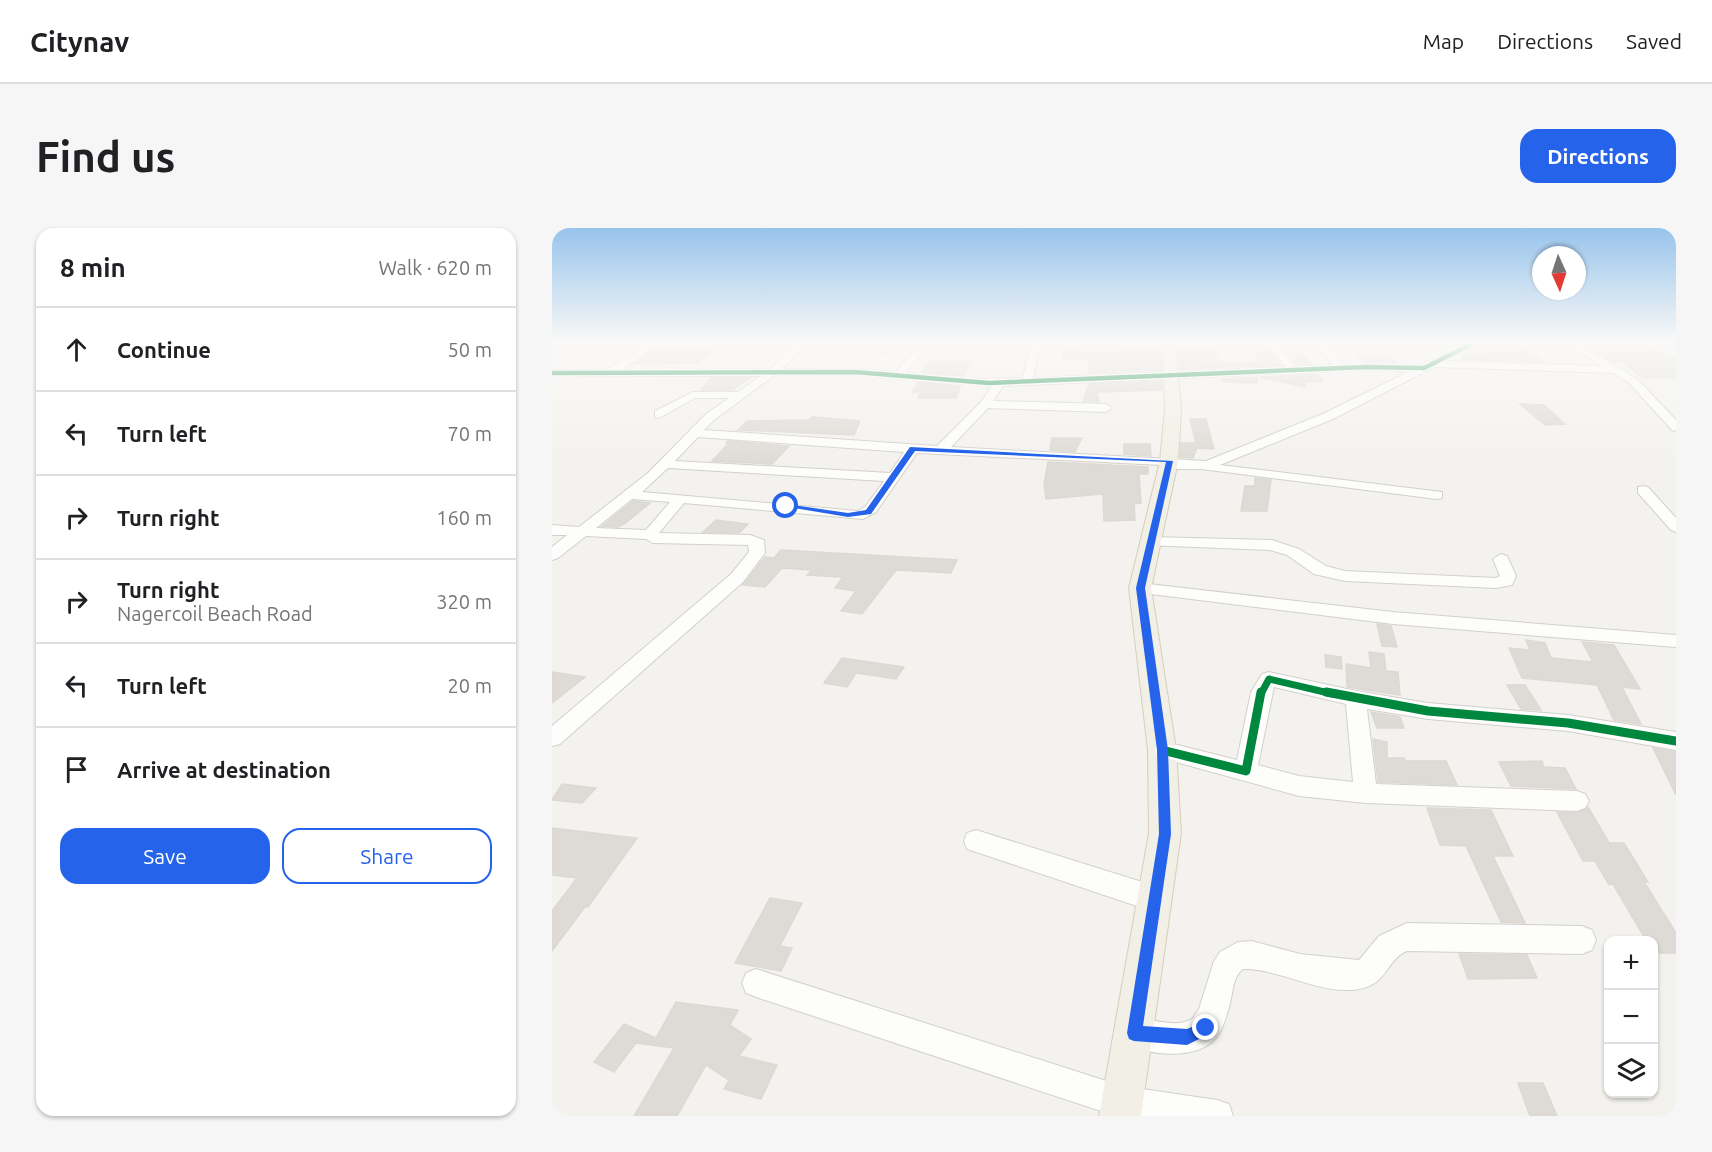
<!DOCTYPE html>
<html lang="en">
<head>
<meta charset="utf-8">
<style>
	:root { --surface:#fff; --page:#f6f6f6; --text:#202124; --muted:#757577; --line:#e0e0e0; --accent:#2563eb }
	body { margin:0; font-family:Ubuntu,sans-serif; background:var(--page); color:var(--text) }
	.controls { position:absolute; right:18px; bottom:18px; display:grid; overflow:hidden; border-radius:12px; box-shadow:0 2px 4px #0004 }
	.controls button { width:54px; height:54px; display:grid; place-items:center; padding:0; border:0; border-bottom:2px solid var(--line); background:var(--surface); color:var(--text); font:30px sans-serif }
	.compass { position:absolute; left:980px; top:18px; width:54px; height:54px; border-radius:50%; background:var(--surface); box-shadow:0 2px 4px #0004; rotate:177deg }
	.stop { position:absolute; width:18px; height:18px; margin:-14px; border:4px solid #2563eb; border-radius:50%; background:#fff }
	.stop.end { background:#2563eb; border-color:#fff; box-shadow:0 2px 6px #0008 }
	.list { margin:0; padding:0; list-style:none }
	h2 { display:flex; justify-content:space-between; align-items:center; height:78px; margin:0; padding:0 24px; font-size:26px }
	h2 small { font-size:20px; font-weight:400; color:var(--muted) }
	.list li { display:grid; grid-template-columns:39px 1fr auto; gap:18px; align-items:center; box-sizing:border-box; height:84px; padding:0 24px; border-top:2px solid var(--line) }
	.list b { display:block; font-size:22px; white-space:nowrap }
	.list p { margin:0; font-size:20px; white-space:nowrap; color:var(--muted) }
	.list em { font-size:20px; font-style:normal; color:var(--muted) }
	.actions { display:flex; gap:12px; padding:18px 24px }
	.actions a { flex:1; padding:14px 0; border:2px solid var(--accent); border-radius:18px; text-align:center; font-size:21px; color:var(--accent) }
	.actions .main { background:var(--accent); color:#fff }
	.icon { flex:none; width:33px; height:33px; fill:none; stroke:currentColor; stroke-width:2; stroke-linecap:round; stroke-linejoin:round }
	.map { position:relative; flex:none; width:1124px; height:888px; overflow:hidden; border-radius:18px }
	header { display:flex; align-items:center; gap:36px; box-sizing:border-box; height:84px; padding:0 30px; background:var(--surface); border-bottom:2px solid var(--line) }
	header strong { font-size:28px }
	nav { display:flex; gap:33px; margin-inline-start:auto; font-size:21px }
	.intro { display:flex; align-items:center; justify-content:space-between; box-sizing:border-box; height:144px; padding:0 36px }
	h1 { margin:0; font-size:42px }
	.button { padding:15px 27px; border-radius:18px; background:var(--accent); color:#fff; font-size:21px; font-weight:700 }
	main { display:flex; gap:36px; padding:0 36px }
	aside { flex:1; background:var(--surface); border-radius:18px; box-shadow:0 2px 4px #0004 }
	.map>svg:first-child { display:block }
	.building { fill:#dedbd6; stroke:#dcd9d4; stroke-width:1.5 }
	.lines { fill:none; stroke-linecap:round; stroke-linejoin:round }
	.minor-casing { stroke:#d2d0cb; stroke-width:2 }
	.major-casing { stroke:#d6cebb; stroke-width:2 }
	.minor { fill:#fdfdfc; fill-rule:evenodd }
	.major { fill:#f2efe6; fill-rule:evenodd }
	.cycleway-far2-casing { stroke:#fff; stroke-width:7 }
	.cycleway-far1-casing { stroke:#fff; stroke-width:10 }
	.cycleway-casing { stroke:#fff; stroke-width:13 }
	.cycleway-far2 { stroke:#00873e; stroke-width:4.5 }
	.cycleway-far1 { stroke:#00873e; stroke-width:7 }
	.cycleway { stroke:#00873e; stroke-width:9 }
	.route { fill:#2563eb }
</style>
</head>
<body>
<header>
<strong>Citynav</strong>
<nav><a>Map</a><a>Directions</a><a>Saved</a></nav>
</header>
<div class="intro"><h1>Find us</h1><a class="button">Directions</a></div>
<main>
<aside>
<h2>8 min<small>Walk · 620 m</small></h2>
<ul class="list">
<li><svg class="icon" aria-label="ahead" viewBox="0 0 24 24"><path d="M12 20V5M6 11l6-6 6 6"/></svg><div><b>Continue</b></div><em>50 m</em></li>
<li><svg class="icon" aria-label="left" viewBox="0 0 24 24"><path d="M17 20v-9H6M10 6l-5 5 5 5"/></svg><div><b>Turn left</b></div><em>70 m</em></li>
<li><svg class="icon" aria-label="right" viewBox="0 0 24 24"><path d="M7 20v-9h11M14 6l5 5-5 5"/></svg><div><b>Turn right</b></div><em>160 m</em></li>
<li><svg class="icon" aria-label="right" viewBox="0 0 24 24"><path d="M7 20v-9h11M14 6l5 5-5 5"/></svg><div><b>Turn right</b><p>Nagercoil Beach Road</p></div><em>320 m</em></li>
<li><svg class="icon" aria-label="left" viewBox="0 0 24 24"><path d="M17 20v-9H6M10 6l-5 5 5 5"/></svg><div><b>Turn left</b></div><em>20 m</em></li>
<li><svg class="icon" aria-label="arrive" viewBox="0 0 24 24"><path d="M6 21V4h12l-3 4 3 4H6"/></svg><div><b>Arrive at destination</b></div></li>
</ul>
<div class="actions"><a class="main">Save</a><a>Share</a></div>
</aside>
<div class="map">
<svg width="1124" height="888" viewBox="0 0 1124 888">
	<rect width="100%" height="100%" fill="#f4f2ee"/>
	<!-- building -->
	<g class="building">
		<path d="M 332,114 L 344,114 L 339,125 L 324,126 Z"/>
		<path d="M 524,114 L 540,114 L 540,118 L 568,116 L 570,120 L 609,120 L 610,142 L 537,145 L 537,131 L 511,131 L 512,119 L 523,119 Z"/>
		<path d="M 727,114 L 739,114 L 760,136 L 745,137 Z"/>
		<path d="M 931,114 L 965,114 L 991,134 L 910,131 L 909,127 Z"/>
		<path d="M 1090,114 L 1124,131 L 1124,150 L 1091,150 L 1070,134 L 1061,134 L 1030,115 Z"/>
		<path d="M 705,115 L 712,115 L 729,137 L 628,141 L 626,119 L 661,120 L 667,135 L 708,134 L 698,117 Z"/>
		<path d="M 166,120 L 145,135 L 82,136 L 101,122 Z"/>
		<path d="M 832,126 L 845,135 L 813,135 L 804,127 Z"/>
		<path d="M 376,133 L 420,133 L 411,148 L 370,144 Z"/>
		<path d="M 766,146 L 771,153 L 753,154 L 753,159 L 708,149 Z"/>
		<path d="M 706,149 L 704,155 L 671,154 L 670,151 Z"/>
		<path d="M 159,150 L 198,150 L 181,162 L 149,162 Z"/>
		<path d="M 610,153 L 610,162 L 545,164 L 547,174 L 531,173 L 537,156 Z"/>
		<path d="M 366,154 L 408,158 L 404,170 L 366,170 L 369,164 L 361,164 Z"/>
		<path d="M 968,176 L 992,177 L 1013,196 L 993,197 Z"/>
		<path d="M 260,189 L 308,193 L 302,207 L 186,202 L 195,193 L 257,192 Z"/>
		<path d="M 638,191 L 654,191 L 662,221 L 645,220 L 641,230 L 628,229 L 629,215 L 644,215 Z"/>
		<path d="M 500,210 L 530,210 L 523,224 L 498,222 Z"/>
		<path d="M 175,213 L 237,218 L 220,236 L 160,233 L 177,215 L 174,215 Z"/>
		<path d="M 572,216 L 598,216 L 599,228 L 572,226 Z"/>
		<path d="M 496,234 L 596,239 L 596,246 L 587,246 L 589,275 L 582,276 L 583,292 L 552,293 L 551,266 L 494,271 L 492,256 Z"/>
		<path d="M 703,250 L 719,252 L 715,283 L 689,283 L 693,258 L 703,258 Z"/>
		<path d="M 81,273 L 98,275 L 72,296 L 66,299 L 50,298 Z"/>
		<path d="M 164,292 L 196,296 L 187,305 L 151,304 Z"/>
		<path d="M 229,322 L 405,332 L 399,345 L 344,342 L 310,386 L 289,383 L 304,363 L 283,360 L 291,349 L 255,347 L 260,342 L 230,340 L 213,359 L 191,357 L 213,329 L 222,330 Z"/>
		<path d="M 825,396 L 839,398 L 845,419 L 830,418 Z"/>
		<path d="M 974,412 L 993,415 L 999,430 L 1041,434 L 1030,414 L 1062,417 L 1088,461 L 1070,459 L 1089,496 L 1062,492 L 1045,457 L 970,450 L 957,420 L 978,422 Z"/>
		<path d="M 817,424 L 832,426 L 834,443 L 846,444 L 848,467 L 795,459 L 794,436 L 819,440 Z"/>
		<path d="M 773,427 L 789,429 L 790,441 L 774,439 Z"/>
		<path d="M 290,430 L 352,439 L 344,451 L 304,445 L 295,459 L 272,455 Z"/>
		<path d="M 0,444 L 33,449 L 0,475 Z"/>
		<path d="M 955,457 L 973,457 L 989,482 L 969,481 Z"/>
		<path d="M 819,484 L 848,489 L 852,500 L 825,500 Z"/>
		<path d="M 821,511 L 835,514 L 835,530 L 852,530 L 853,533 L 894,533 L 905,557 L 826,554 Z"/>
		<path d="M 1101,520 L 1124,524 L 1124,567 Z"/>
		<path d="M 990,533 L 992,539 L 1013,540 L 1024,561 L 959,558 L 947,534 Z"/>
		<path d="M 10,556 L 44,560 L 30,575 L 0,572 Z"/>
		<path d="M 1036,579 L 1057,615 L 1072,615 L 1096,654 L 1092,654 L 1124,705 L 1124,725 L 1108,725 L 1102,712 L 1094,712 L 1061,656 L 1057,657 L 1043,633 L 1031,633 L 1005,584 L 1025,585 Z"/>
		<path d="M 875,580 L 939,582 L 961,628 L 941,628 L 973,695 L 949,694 L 914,618 L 888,617 Z"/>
		<path d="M 0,600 L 85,610 L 36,679 L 33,679 L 0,723 L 0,683 L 25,650 L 0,647 Z"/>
		<path d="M 218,670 L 250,675 L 228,718 L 240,720 L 229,743 L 183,735 Z"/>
		<path d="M 907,726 L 975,727 L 985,750 L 916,751 Z"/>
		<path d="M 124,774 L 186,782 L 178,797 L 199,811 L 187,828 L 225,837 L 209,871 L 172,861 L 177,852 L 154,837 L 125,888 L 82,888 L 122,820 L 84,815 L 62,844 L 42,834 L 72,796 L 104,810 Z"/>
		<path d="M 966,855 L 991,855 L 1005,888 L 978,888 Z"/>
	</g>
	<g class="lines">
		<!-- minor casing -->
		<g class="minor-casing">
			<g id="minor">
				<path d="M 0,114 L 8,114 L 0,118 Z"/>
				<path d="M 98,114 L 109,114 L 70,142 L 218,141 L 247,114 L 257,114 L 230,141 L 303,141 L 344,144 L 368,114 L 378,114 L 354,145 L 420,151 L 471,150 L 479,114 L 489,114 L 481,150 L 734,139 L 714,114 L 724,114 L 744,139 L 781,137 L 766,119 L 767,114 L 780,114 L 776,118 L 792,137 L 870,137 L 917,114 L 929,114 L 893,133 L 1050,138 L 1013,114 L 1024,114 L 1085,151 L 1124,192 L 1124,203 L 1120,202 L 1077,155 L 1061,145 L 882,139 L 781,191 L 668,237 L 890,264 L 890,270 L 885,271 L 649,241 L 616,241 L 610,237 L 365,225 L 324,284 L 311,291 L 132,275 L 107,305 L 198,307 L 212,312 L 213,325 L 191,354 L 8,516 L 0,518 L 0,498 L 179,346 L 197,324 L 196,317 L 101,315 L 94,311 L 34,308 L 6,330 L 0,332 L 0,319 L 15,307 L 0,307 L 0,297 L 27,299 L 96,245 L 154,186 L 177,170 L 143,170 L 107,190 L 103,189 L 103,183 L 141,164 L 186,164 L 209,148 L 0,148 L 0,142 L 55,142 ZM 813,142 L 858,143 L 773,185 L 654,233 L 399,219 L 436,180 L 554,184 L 560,180 L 554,176 L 441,173 L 451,158 ZM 223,147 L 303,147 L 440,158 L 429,174 L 385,218 L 152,202 L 162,192 ZM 146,209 L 352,224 L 338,245 L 123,233 ZM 116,240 L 332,253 L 314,278 L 306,283 L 90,264 ZM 80,271 L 118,274 L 94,302 L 44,300 Z"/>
				<path d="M 1091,258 L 1096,259 L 1124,290 L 1124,304 L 1119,302 L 1086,265 L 1086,259 Z"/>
				<path d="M 599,309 L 720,312 L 747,321 L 774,338 L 793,343 L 944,350 L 948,348 L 941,331 L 949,326 L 955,328 L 964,348 L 960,357 L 944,360 L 793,353 L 762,346 L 735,327 L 718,322 L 593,317 L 591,314 Z"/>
				<path d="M 588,355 L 841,384 L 1124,407 L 1124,419 L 841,396 L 582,364 L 579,360 Z"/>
				<path d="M 717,444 L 804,463 L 876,475 L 1016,487 L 1124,504 L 1124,522 L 1016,503 L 876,491 L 815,481 L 824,556 L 1025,563 L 1033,566 L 1037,573 L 1033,580 L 1025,583 L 814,575 L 747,568 L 602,528 L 599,522 L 602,516 L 610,513 L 685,532 L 699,464 L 710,446 ZM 722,459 L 794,476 L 801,554 L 747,548 L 706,537 Z"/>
				<path d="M 424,602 L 603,658 L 612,662 L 616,671 L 612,680 L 603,684 L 424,624 L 415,621 L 412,613 L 415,605 Z"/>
				<path d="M 855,695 L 1030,698 L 1040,702 L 1044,712 L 1040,722 L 1030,726 L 855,723 C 837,730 835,752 815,759 C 775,772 730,740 691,741 C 680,749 681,767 677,779 C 674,790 670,805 661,813 C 639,833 596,826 571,816 L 567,805 L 571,794 C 593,785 620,803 640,791 L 647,781 L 662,733 L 668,724 L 686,714 L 700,713 L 748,726 L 807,732 L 827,708 Z"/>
				<path d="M 204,741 L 570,858 L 665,872 L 677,876 L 681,888 L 564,888 L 204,769 L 194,765 L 190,755 L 194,745 Z"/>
			</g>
		</g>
		<!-- major casing -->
		<g class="major-casing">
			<path id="major" d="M 611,114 L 623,114 L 629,181 L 626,233 L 599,360 L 624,522 L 629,605 L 589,888 L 547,888 L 597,605 L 596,522 L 577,360 L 608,233 L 613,181 Z"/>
		</g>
		<!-- minor -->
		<use href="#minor" class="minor"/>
		<!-- major -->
		<use href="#major" class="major"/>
		<!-- cycleway-far2 casing -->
		<g class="cycleway-far2-casing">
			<path id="cycleway-far2" d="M 0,145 L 303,144 L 437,155 L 813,139 L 872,140 L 924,114"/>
		</g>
		<!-- cycleway-far1 casing -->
		<g class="cycleway-far1-casing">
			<path id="cycleway-far1" d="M 709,466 L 717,451 L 781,466"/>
		</g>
		<!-- cycleway casing -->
		<g class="cycleway-casing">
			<g id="cycleway">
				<path d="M 774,464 L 876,483 L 1016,495 L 1124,513"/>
				<path d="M 610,522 L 694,543 L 709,464"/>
			</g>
		</g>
		<!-- cycleway-far2 -->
		<use href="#cycleway-far2" class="cycleway-far2"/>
		<!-- cycleway-far1 -->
		<use href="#cycleway-far1" class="cycleway-far1"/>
		<!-- cycleway -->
		<use href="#cycleway" class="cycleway"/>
	</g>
	<!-- sky -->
	<linearGradient id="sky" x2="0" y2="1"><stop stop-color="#98c4ec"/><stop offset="0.48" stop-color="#faf9f7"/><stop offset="1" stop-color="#faf9f7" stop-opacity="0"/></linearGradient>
	<rect width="1124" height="238" fill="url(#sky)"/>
	<!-- route -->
	<path class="route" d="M 358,219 L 621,233 L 593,360 L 616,522 L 619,606 L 591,798 L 635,801 L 654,793 L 659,795 L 661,800 L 659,805 L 635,817 L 582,813 L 577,811 L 575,805 L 607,606 L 605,522 L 584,360 L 614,234 L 363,223 L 319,286 L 296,289 L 230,278 L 234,276 L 296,285 L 314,282 Z"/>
</svg>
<div class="controls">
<button>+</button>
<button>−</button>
<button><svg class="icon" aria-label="layers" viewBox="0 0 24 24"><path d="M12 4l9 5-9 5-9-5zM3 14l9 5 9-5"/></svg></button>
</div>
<svg class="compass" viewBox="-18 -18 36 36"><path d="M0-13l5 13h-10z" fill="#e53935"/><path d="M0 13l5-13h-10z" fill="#757577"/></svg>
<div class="stop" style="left:234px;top:278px"></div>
<div class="stop end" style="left:654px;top:800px"></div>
</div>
</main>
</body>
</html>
